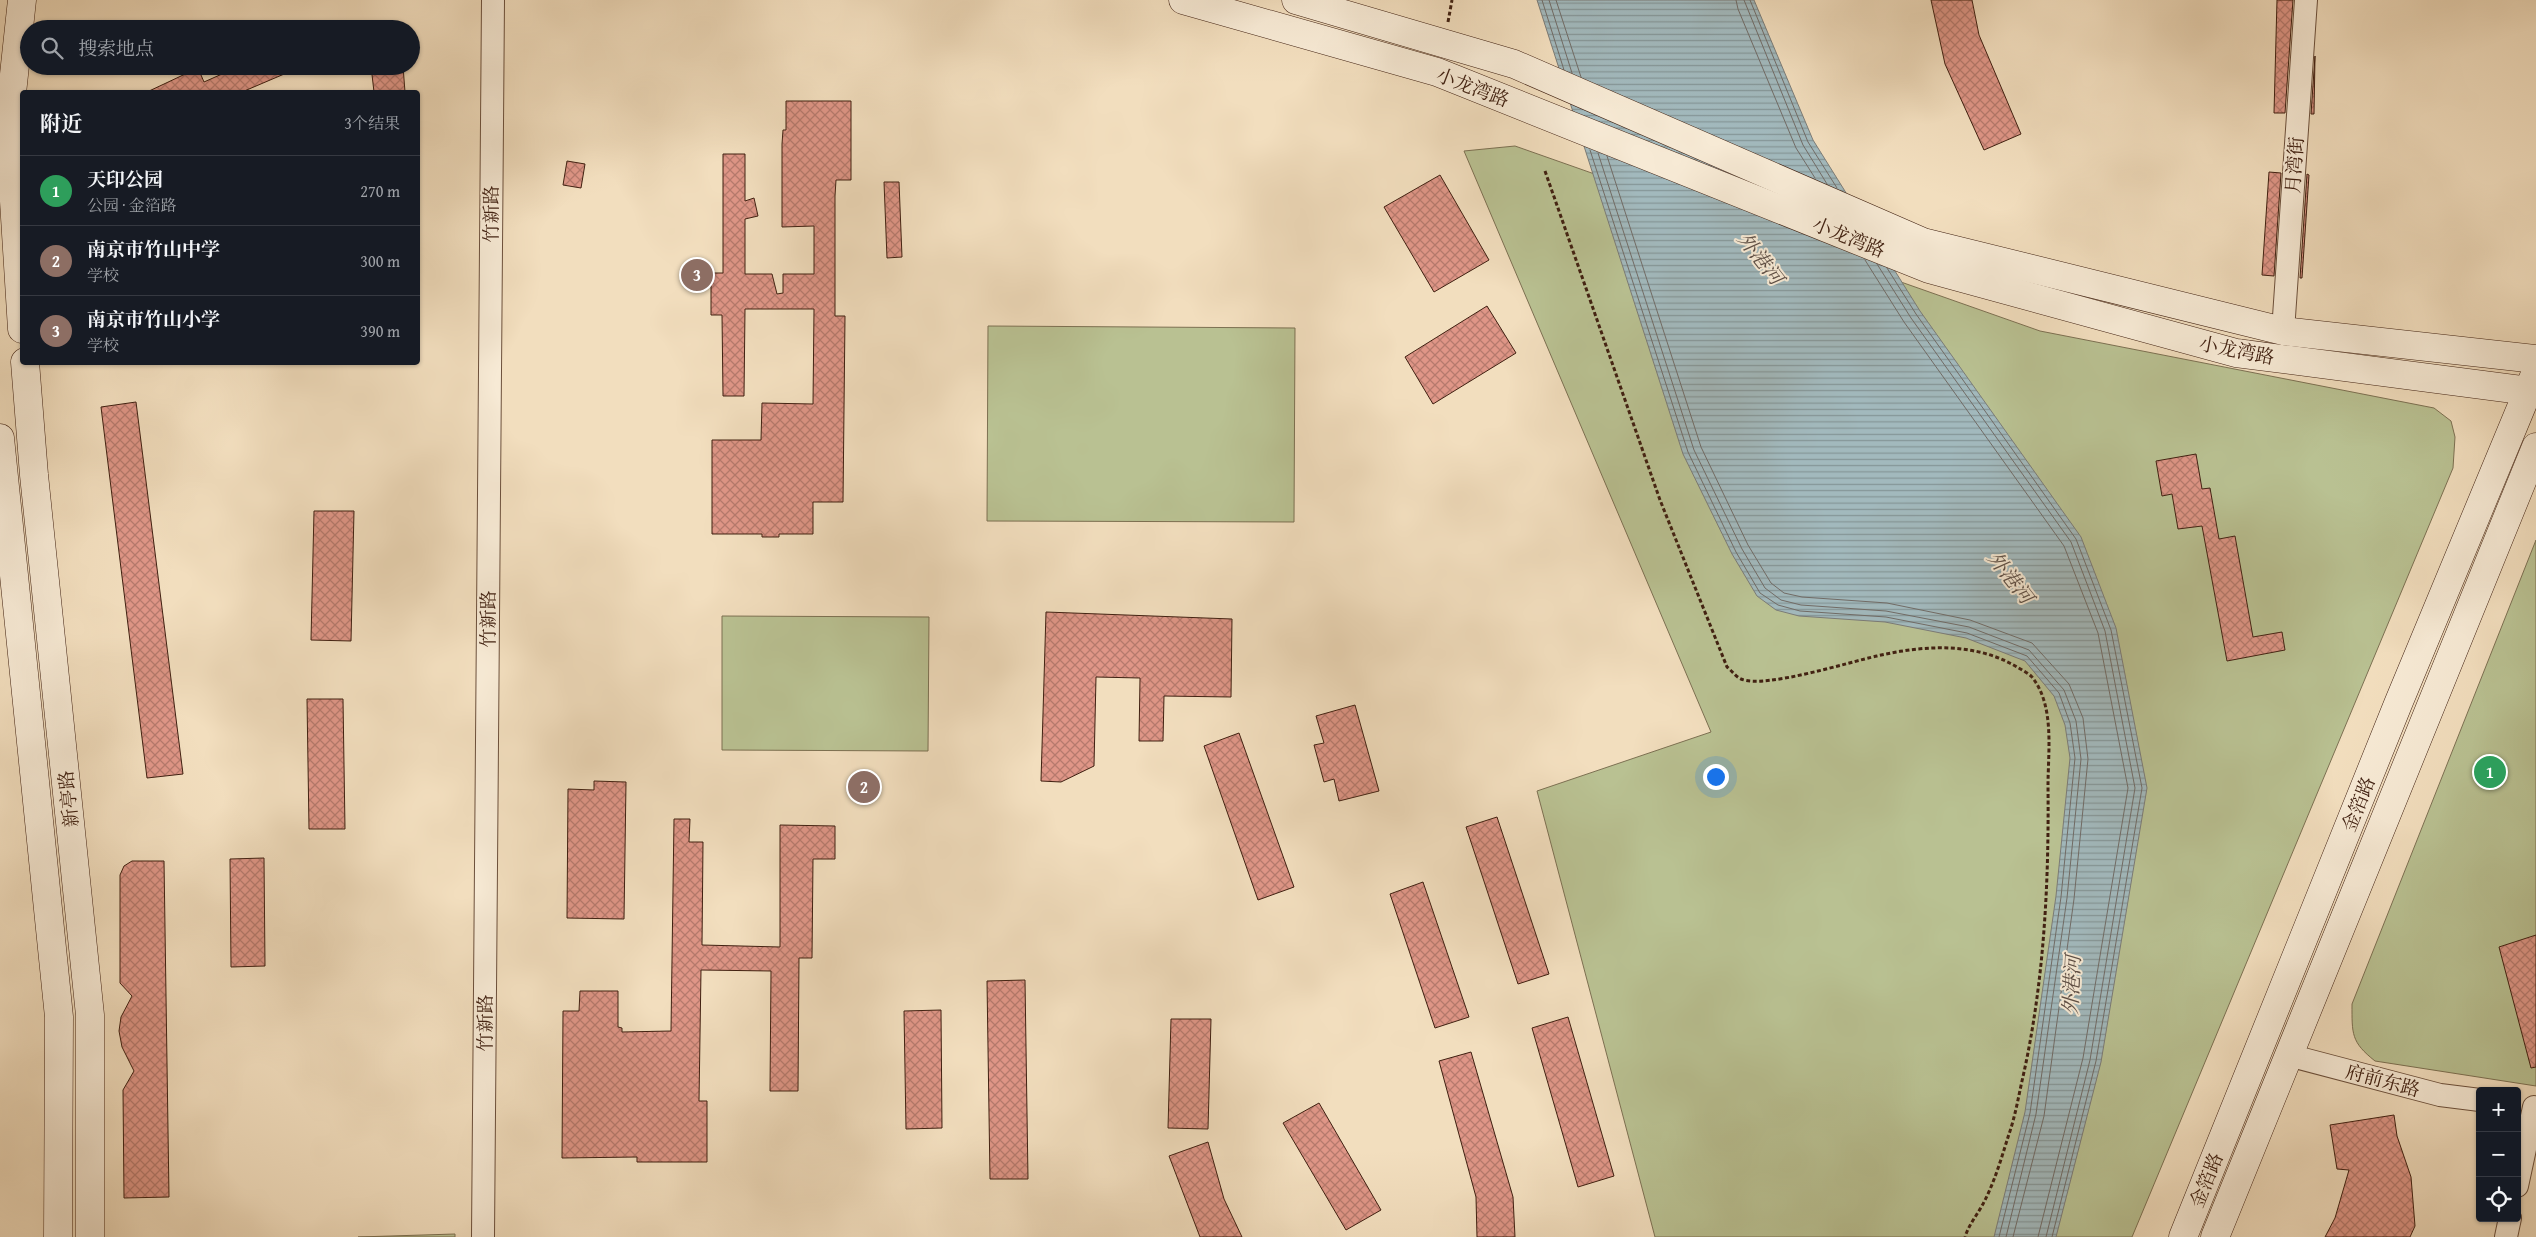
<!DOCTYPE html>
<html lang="zh">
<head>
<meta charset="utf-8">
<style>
	:root { --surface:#171b24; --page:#242831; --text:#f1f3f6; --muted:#9ea1a6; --line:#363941; --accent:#c59692 }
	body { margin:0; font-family:"Gentium Book Plus","Noto Serif SC",serif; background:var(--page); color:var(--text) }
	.controls { position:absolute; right:15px; bottom:15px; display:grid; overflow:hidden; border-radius:5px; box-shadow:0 1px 4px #0004 }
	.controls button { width:45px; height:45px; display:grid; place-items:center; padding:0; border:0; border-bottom:1px solid var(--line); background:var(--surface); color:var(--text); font:25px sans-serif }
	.you { position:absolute; left:1715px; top:776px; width:18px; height:18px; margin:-12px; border:4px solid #fff; border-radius:50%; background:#1a73e8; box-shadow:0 0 0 8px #1a73e833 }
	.badge { display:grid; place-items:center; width:32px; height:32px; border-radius:50%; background:var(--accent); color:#fff; font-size:16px; font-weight:700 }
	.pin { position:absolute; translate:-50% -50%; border:2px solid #fff; box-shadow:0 1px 5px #0006 }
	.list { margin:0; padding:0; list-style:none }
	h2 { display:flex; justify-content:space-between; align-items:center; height:65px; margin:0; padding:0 20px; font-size:21px }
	h2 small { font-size:16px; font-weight:400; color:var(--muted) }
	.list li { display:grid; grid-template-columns:32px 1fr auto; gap:15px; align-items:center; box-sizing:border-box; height:70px; padding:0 20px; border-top:1px solid var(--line) }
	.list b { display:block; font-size:19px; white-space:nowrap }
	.list p { margin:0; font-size:16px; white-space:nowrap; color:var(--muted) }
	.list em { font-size:16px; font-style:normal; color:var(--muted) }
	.icon { flex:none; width:28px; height:28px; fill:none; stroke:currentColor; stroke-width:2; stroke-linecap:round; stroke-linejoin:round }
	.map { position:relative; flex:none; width:2536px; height:1237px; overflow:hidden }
	.search { position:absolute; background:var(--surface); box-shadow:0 1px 4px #0004; left:20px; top:20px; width:400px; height:55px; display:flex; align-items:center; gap:12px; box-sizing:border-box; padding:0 18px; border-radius:28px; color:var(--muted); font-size:19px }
	.panel { position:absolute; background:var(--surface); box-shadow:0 1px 4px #0004; left:20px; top:90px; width:400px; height:275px; border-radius:5px }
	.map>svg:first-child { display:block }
	.green { fill:#b9c192; stroke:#7c7052 }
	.water { fill:url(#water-rules); stroke:#7b7c78 }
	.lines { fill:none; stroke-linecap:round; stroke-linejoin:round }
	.shore { stroke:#716c67; stroke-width:1 }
	.building { fill:url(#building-cross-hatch); stroke:#402011 }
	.minor-casing { stroke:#6c503c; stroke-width:24 }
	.secondary-casing { stroke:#402011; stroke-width:29 }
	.path { stroke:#402011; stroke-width:3; stroke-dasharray:4 2.5; stroke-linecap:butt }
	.minor { stroke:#f7ead5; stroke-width:22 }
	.secondary { stroke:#f7ead5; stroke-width:28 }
	.labels { text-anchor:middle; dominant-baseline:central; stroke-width:4; stroke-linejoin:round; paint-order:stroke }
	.street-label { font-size:19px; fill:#402011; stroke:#f7ead5 }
	.water-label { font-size:20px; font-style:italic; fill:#5d4e45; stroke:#f7ead5 }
</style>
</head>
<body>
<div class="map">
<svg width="2536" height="1237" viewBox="0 0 2536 1237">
	<defs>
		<pattern id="water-rules" width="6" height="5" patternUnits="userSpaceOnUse" patternTransform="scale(1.25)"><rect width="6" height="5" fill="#a2b9bd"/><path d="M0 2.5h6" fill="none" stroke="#859698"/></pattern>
		<pattern id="building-cross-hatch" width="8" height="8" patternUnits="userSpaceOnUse" patternTransform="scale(1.25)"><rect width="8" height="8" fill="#df9687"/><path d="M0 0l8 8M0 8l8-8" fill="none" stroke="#b67a6d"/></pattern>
	</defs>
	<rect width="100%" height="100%" fill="#f2debe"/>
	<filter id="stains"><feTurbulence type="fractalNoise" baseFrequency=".004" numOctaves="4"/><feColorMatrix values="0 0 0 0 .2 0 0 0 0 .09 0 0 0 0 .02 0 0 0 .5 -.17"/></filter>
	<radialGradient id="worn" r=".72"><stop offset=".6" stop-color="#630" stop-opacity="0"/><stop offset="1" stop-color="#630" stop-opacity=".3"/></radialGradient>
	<!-- green -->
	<g class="green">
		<path d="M 1515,146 L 2040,331 L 2434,408 L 2451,421 L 2455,437 L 2453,468 L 2132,1237 L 1655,1237 L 1537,791 L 1711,732 L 1464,151 Z"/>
		<path d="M 988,326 L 1295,328 L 1294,522 L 987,521 Z"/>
		<path d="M 2536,540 L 2536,1086 L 2375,1061 C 2351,1042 2352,1034 2352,1004 Z"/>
		<path d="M 722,616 L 929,617 L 928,751 L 722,750 Z"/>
		<path d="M 455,1234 L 455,1237 L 358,1237 Z"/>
	</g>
	<!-- water -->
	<path class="water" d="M 1537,0 L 1754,0 L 1813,140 L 1920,311 L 2081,537 L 2116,628 L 2147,788 L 2101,1062 L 2056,1237 L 1994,1237 L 2025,1112 L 2056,896 L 2070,758 L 2065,725 L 2054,696 L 2025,661 L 1966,638 L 1885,622 L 1799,616 L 1776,610 L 1757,596 L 1732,554 L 1683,454 Z"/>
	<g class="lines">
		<!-- shore -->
		<g class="shore">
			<path d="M 1542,0 L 1564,70"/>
			<path d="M 1549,0 L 1572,73"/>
			<path d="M 1556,0 L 1581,77"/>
			<path d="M 1736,0 L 1738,9 L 1796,148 L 1815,178"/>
			<path d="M 1744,0 L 1803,145 L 1827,184"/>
			<path d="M 1750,0 L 1808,142 L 1837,188"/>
			<path d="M 1590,150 L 1688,452 L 1736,552 L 1760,593 L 1778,605 L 1800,611 L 1886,617 L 1967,633 L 2027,656 L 2059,693 L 2070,723 L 2075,758 L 2061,897 L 2030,1113 L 1999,1237"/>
			<path d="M 1598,153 L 1694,450 L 1742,549 L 1765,588 L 1781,600 L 1801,605 L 1886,611 L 1969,627 L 2029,650 L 2064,690 L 2076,721 L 2081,759 L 2067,898 L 2036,1114 L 2006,1237"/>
			<path d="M 1607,156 L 1701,447 L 1748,545 L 1771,583 L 1784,593 L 1802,597 L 1887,603 L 1970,620 L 2032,643 L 2069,684 L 2083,718 L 2088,759 L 2074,899 L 2044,1116 L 2013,1237"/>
			<path d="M 1865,260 L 1904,322 L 2064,546 L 2098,633 L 2128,788 L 2083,1058 L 2038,1237"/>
			<path d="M 1877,264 L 1911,318 L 2071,542 L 2105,631 L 2135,788 L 2090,1060 L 2046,1237"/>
			<path d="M 1887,268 L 1916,314 L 2076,539 L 2111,630 L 2142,788 L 2096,1061 L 2052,1237"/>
		</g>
	</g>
	<!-- building -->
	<g class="building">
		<path d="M 1931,0 L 1972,0 L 1979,35 L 2021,134 L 1984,150 L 1945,64 Z"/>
		<path d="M 2277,0 L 2293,0 L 2285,113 L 2274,113 Z"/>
		<path d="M 2315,56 L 2314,114 L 2311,114 Z"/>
		<path d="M 240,66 L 303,66 L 242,92 L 147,92 L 198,68 L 204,82 Z"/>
		<path d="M 371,66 L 403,66 L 405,92 L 374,92 Z"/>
		<path d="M 786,101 L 851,101 L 851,180 L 836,180 L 835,196 L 835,316 L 845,316 L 843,502 L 813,502 L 813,534 L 779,534 L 779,537 L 762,537 L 762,534 L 712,534 L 712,440 L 761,440 L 762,403 L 813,404 L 814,309 L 745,309 L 744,396 L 723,396 L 722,315 L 711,315 L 711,273 L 723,273 L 723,154 L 745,154 L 745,201 L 754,198 L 758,216 L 745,219 L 745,274 L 772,274 L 777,294 L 783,293 L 783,274 L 814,274 L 814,226 L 782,227 L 782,144 L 783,130 L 786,130 Z"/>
		<path d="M 567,161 L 585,164 L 581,188 L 563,185 Z"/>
		<path d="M 2269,172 L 2281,173 L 2274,276 L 2262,275 Z"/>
		<path d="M 2307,174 L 2309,175 L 2302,278 L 2300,278 Z"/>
		<path d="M 1440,175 L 1489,260 L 1434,292 L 1384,207 Z"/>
		<path d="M 884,182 L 899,182 L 902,257 L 887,258 Z"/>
		<path d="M 1487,306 L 1516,353 L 1433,404 L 1405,357 Z"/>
		<path d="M 136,402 L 183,774 L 147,778 L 101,407 Z"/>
		<path d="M 2196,454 L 2202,489 L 2210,488 L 2219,539 L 2235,536 L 2253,637 L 2282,632 L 2285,650 L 2227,661 L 2202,526 L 2178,529 L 2172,494 L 2162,496 L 2156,461 Z"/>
		<path d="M 314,511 L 354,511 L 351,641 L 311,640 Z"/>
		<path d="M 1046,612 L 1232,619 L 1231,697 L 1164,696 L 1163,741 L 1139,741 L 1140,678 L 1096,677 L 1094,766 L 1061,782 L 1041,781 Z"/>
		<path d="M 307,699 L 343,699 L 345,829 L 309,829 Z"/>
		<path d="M 1355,705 L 1379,791 L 1339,801 L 1334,779 L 1324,782 L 1314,745 L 1324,743 L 1316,716 Z"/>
		<path d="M 1239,733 L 1294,887 L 1258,900 L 1204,746 Z"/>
		<path d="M 594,781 L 626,782 L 624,919 L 567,918 L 568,789 L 594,790 Z"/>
		<path d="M 1497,817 L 1549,974 L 1518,984 L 1466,827 Z"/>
		<path d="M 674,819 L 690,819 L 689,842 L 703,842 L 702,945 L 780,947 L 780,825 L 835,826 L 835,859 L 813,859 L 812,958 L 799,958 L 798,1091 L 770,1091 L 771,971 L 701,970 L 699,1101 L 707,1101 L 707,1162 L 637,1162 L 637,1157 L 562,1158 L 563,1011 L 579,1011 L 580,991 L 618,991 L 618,1027 L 622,1028 L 622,1032 L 671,1031 Z"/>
		<path d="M 264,858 L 265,966 L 231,967 L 230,859 Z"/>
		<path d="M 132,861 L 164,861 L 169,1197 L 124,1198 L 123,1090 L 134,1071 L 122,1047 L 119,1031 L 121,1017 L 132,996 L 120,983 L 120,875 L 124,866 Z"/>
		<path d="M 1423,882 L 1469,1017 L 1435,1028 L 1390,894 Z"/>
		<path d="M 2536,935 L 2536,1067 L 2531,1068 L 2499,947 Z"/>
		<path d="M 1025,980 L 1028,1179 L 990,1179 L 987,981 Z"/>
		<path d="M 941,1010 L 942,1128 L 906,1129 L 904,1011 Z"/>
		<path d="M 1568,1017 L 1614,1176 L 1578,1187 L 1532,1028 Z"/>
		<path d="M 1171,1019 L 1211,1019 L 1208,1129 L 1168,1128 Z"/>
		<path d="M 1471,1052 L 1513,1197 L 1515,1237 L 1477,1237 L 1476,1197 L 1439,1061 Z"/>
		<path d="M 1319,1103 L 1381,1210 L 1346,1230 L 1283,1123 Z"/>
		<path d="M 2394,1115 L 2397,1136 L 2411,1177 L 2415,1226 L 2410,1237 L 2325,1237 L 2335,1218 L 2349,1170 L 2337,1169 L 2330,1125 Z"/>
		<path d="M 1208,1142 L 1224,1199 L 1242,1237 L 1200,1237 L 1169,1156 Z"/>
	</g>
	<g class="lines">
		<!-- minor casing -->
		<g class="minor-casing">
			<g id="minor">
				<path d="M 2283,331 L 2306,0"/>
				<path d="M 2288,1055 L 2440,1095 L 2480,1100"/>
				<path d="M 2517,1186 L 2534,1107"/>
				<path d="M 483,1237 L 493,0"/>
				<path d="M 2506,1237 L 2510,1218"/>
			</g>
		</g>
		<!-- secondary casing -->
		<g class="secondary-casing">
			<g id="secondary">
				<path d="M 22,0 L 9,121 L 22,329"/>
				<path d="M 1183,0 L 1437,72 L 1929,269 L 2236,353 L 2529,391 L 2536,386"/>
				<path d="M 1296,0 L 1514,64 L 1923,242 L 2283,331 L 2536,359"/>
				<path d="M 25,362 L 34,475 L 90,1015 L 90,1237"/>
				<path d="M 0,438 L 59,1017 L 58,1237"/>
				<path d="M 2183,1237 L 2398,704 L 2535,374"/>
				<path d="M 2215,1237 L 2536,447"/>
			</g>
		</g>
		<!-- path -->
		<g class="path">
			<path d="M 1448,22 L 1452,0"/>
			<path d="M 1545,171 L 1660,500 L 1727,667 C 1731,670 1736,677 1741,679 C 1765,689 1849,662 1877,656 C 1924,645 1975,642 2017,667 C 2022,670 2028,673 2032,677 C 2055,706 2048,751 2048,786 C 2049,885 2044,985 2022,1081 C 2018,1099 2015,1117 2009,1134 C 2002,1156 1995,1181 1984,1202 C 1978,1214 1969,1224 1965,1237"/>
		</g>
		<!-- minor -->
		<use href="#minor" class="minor"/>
		<!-- secondary -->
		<use href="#secondary" class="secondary"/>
	</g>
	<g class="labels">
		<!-- street labels -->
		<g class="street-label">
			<text transform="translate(1473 87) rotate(21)">小龙湾路</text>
			<text transform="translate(2294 165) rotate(-86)">月湾街</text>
			<text transform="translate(491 214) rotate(-90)">竹新路</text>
			<text transform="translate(1849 237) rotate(22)">小龙湾路</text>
			<text transform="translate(2237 350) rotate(11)">小龙湾路</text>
			<text transform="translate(488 619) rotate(-90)">竹新路</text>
			<text transform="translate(68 799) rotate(-96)">新亭路</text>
			<text transform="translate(2358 804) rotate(-68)">金箔路</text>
			<text transform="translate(485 1023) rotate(-90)">竹新路</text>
			<text transform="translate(2383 1080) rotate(15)">府前东路</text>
			<text transform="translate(2206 1180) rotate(-68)">金箔路</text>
		</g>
		<!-- water labels -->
		<g class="water-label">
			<text transform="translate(1761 258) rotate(52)">外港河</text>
			<text transform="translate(2011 577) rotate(52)">外港河</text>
			<text transform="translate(2071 985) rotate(-87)">外港河</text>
		</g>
	</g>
	<rect width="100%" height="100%" filter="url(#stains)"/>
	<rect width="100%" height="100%" fill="url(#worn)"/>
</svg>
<div class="controls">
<button>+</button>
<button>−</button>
<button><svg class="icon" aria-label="locate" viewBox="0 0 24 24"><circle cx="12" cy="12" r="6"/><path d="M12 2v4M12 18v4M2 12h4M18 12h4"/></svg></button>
</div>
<div class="you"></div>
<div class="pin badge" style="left:2490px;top:772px;background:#2e9e5b">1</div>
<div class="pin badge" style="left:864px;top:787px;background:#8d6e63">2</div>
<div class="pin badge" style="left:697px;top:275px;background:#8d6e63">3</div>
<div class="search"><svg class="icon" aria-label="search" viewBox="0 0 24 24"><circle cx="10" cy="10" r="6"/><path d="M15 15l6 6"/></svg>搜索地点</div>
<section class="panel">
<h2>附近<small>3个结果</small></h2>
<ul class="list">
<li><span class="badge" style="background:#2e9e5b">1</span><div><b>天印公园</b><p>公园 · 金箔路</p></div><em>270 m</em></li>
<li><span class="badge" style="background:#8d6e63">2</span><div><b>南京市竹山中学</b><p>学校</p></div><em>300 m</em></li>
<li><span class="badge" style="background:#8d6e63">3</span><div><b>南京市竹山小学</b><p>学校</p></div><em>390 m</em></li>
</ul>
</section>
</div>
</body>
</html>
